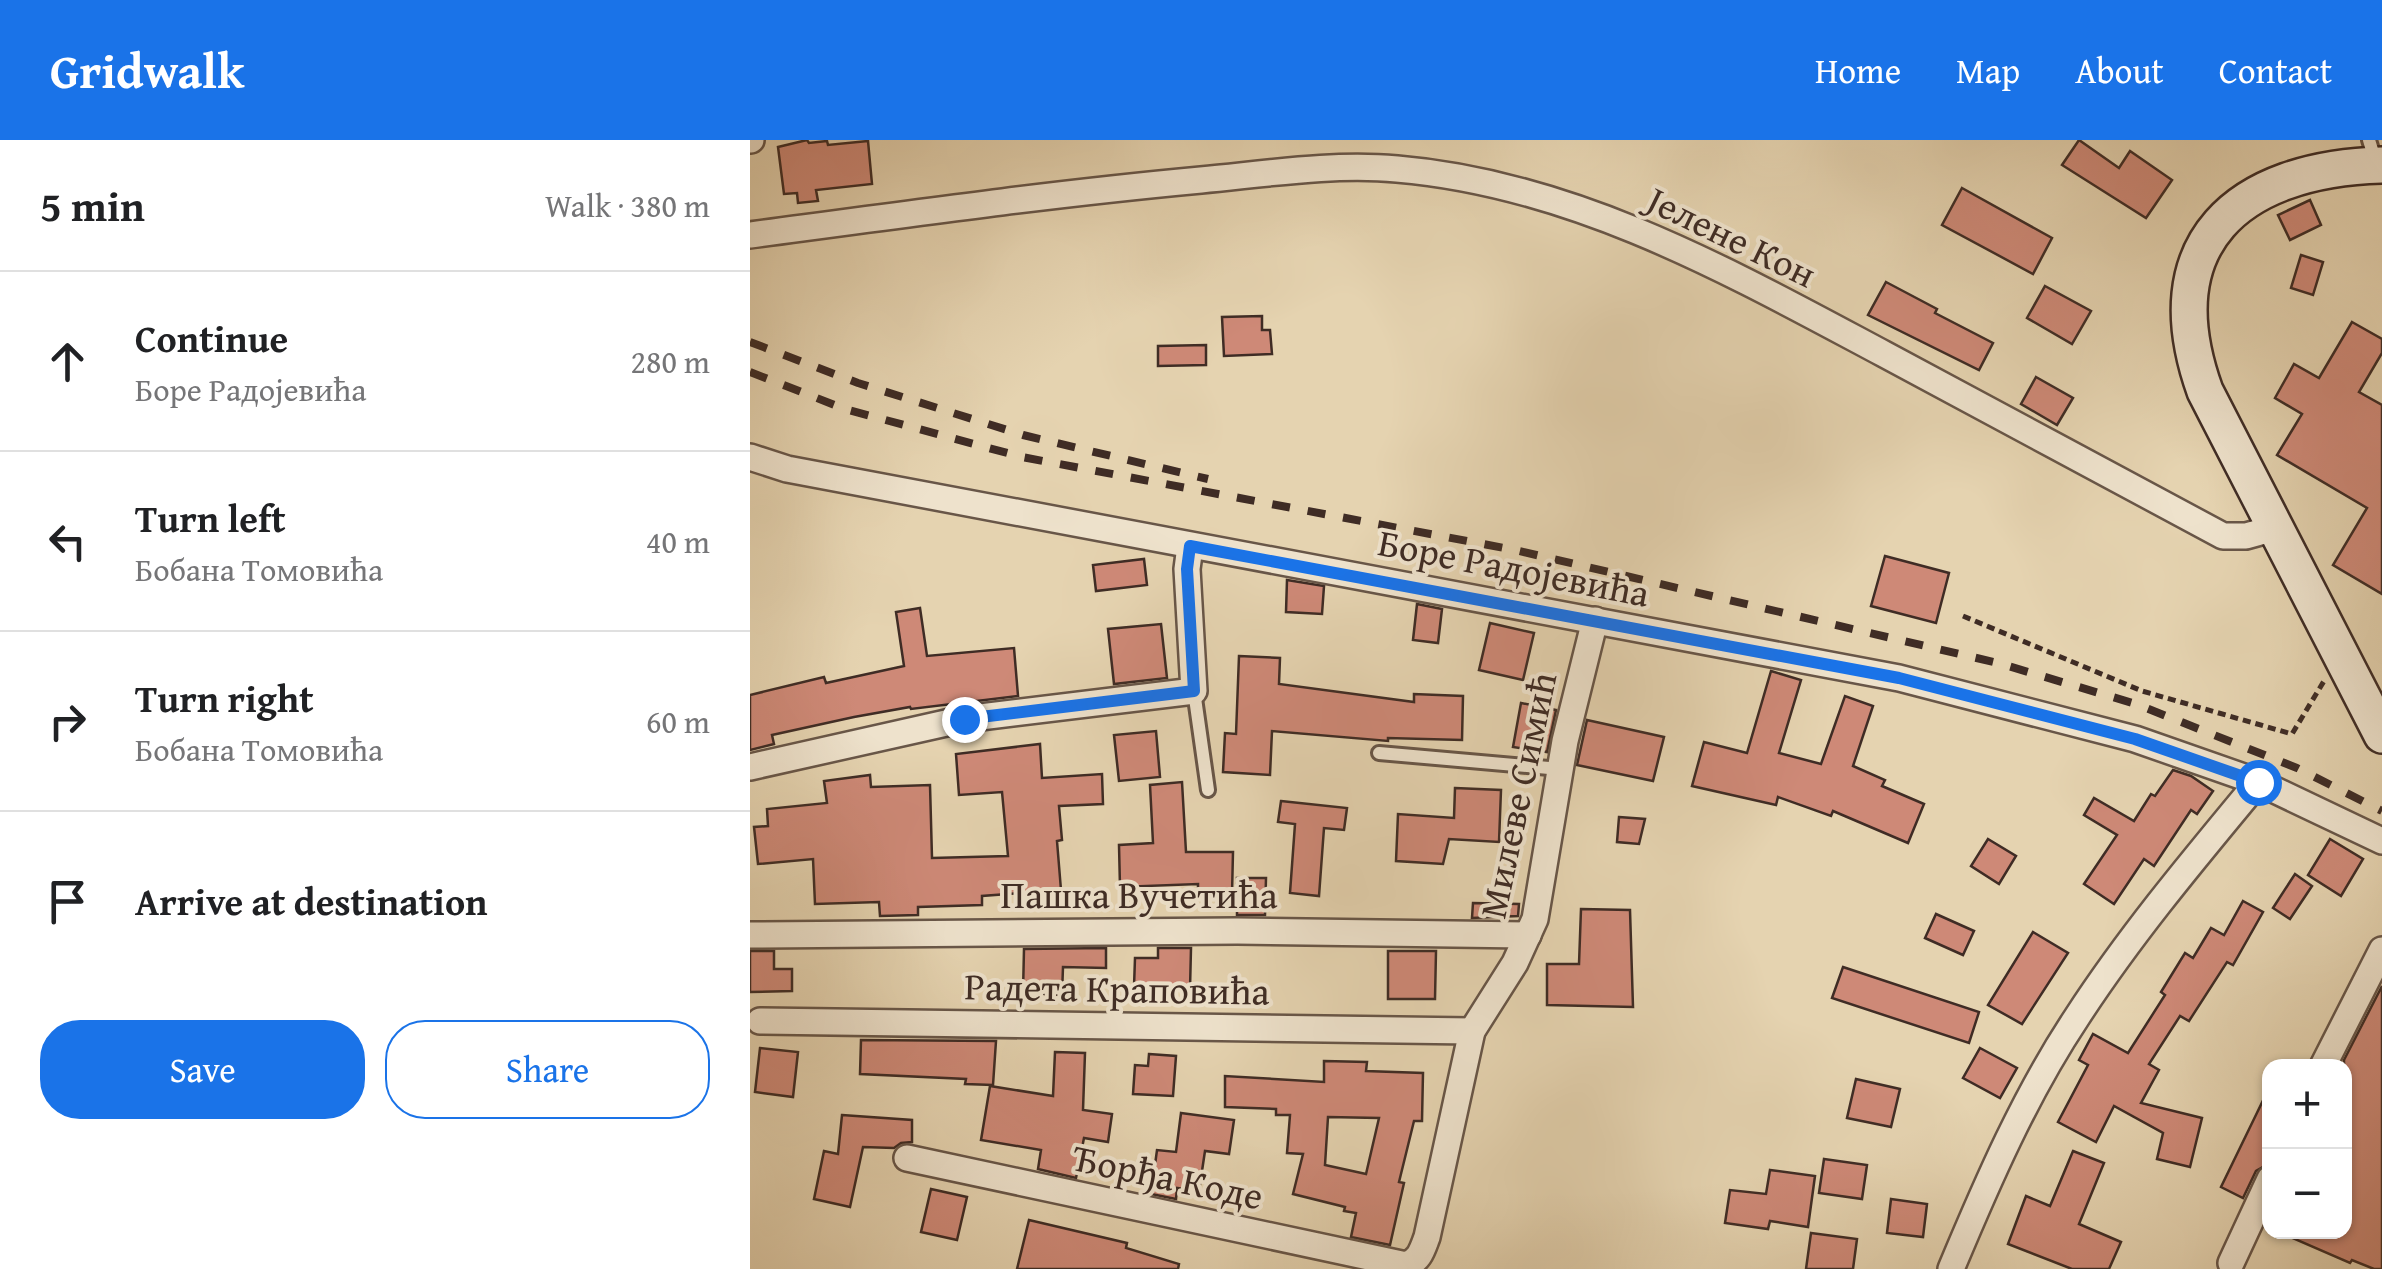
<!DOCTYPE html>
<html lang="en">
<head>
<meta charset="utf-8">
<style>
	:root { --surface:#fff; --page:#f6f6f6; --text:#202124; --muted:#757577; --line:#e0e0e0; --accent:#1a73e8 }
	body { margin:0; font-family:"Gentium Book Plus",serif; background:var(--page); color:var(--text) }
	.controls { position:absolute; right:30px; bottom:30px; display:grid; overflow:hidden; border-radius:20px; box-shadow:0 2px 8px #0004 }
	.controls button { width:90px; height:90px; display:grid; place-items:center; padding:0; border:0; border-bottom:2px solid var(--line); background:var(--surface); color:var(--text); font:50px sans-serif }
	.stop { position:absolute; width:30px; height:30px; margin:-22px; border:8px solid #1a73e8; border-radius:50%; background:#fff }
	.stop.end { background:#1a73e8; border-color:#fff; box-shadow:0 2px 10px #0008 }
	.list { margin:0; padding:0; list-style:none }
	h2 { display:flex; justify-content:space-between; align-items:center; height:130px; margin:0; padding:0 40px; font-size:42px }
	h2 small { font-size:32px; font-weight:400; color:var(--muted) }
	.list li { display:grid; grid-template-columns:65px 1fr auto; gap:30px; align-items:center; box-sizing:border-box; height:180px; padding:0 40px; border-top:2px solid var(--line) }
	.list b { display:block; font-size:38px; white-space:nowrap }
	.list p { margin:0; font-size:32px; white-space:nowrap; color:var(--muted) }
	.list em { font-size:32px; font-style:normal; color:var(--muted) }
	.actions { display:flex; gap:20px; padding:30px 40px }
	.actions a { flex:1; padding:22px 0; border:2px solid var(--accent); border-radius:40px; text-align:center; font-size:35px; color:var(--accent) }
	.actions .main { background:var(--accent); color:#fff }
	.icon { flex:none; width:55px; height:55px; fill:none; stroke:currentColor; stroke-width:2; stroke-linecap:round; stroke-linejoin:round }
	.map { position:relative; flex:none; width:1632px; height:1129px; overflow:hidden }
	header { display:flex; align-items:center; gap:60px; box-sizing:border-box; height:140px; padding:0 50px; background:var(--accent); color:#fff }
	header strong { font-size:48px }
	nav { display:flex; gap:55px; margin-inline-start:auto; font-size:35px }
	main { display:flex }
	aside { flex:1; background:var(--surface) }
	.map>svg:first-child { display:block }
	.building { fill:#ce8977; stroke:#3f2c25; stroke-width:2.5; fill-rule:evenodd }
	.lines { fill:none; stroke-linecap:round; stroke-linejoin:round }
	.lane-casing { stroke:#685648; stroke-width:18 }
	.street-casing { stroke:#685648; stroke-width:30 }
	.secondary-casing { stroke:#3f2c25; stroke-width:40 }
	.path { stroke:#3f2c25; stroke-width:5; stroke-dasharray:8 5; stroke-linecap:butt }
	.lane { stroke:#eee2cc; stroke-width:12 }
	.street { stroke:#eee2cc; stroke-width:25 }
	.secondary { stroke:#eee2cc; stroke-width:35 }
	.rail { stroke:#3f2c25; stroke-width:8; stroke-dasharray:18 18; stroke-linecap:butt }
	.route { stroke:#1a73e8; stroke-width:12 }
	.labels { text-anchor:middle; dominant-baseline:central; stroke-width:8; stroke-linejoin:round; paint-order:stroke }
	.street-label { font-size:38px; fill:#3f2c25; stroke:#eee2cc }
</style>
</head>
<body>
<header>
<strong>Gridwalk</strong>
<nav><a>Home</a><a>Map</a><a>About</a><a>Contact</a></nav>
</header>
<main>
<aside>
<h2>5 min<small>Walk · 380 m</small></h2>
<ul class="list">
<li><svg class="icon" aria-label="ahead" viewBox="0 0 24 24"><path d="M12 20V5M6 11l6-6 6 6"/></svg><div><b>Continue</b><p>Боре Радојевића</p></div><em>280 m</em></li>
<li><svg class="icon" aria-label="left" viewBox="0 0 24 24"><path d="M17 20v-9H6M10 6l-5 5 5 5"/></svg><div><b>Turn left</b><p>Бобана Томовића</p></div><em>40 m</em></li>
<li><svg class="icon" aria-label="right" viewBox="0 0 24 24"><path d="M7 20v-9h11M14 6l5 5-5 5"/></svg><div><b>Turn right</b><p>Бобана Томовића</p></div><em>60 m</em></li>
<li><svg class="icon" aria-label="arrive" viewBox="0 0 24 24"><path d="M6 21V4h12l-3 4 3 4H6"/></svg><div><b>Arrive at destination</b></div></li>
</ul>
<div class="actions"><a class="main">Save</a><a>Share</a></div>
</aside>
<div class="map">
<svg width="1632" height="1129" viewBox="0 0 1632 1129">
	<rect width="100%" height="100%" fill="#e5d3b0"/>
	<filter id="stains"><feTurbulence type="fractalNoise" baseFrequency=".002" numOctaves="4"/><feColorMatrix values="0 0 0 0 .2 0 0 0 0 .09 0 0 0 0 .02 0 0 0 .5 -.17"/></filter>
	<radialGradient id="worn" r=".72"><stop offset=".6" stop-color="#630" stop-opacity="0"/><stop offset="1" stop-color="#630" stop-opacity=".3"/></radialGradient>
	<!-- building -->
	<g class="building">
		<path d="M 57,0 L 59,3 L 77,1 L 78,5 L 118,1 L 122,44 L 66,50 L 68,61 L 48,63 L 47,53 L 34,54 L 28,7 Z"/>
		<path d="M 1329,0 L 1369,28 L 1380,11 L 1422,40 L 1396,78 L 1312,25 Z"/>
		<path d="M 1212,48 L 1302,98 L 1283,134 L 1192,85 Z"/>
		<path d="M 1560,60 L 1571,85 L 1540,100 L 1528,75 Z"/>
		<path d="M 1551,115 L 1573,122 L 1563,155 L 1541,148 Z"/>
		<path d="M 1136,142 L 1187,169 L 1185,173 L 1243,203 L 1229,230 L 1118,175 Z"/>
		<path d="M 1295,146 L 1341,171 L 1322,204 L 1277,178 Z"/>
		<path d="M 512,176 L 512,190 L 520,190 L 522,214 L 474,216 L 472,177 Z"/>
		<path d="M 1602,182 L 1632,199 L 1632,213 L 1609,252 L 1632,265 L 1632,454 L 1583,425 L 1617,368 L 1527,315 L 1552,274 L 1525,258 L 1544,224 L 1569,238 Z"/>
		<path d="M 456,205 L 456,225 L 408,226 L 408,206 Z"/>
		<path d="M 1286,237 L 1323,258 L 1307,285 L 1271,264 Z"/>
		<path d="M 1135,416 L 1199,433 L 1186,483 L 1121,466 Z"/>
		<path d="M 394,419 L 397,445 L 346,451 L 343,425 Z"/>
		<path d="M 537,440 L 574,446 L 572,474 L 536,472 Z"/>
		<path d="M 667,464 L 692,469 L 688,503 L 663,500 Z"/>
		<path d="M 170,468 L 177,516 L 264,508 L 268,556 L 161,569 L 160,567 L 104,577 L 22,595 L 24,604 L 0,610 L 0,555 L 74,537 L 76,543 L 154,526 L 146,472 Z"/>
		<path d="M 740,483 L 784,493 L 773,540 L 729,530 Z"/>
		<path d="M 411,484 L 417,538 L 364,544 L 358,489 Z"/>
		<path d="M 489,516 L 530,518 L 529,544 L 664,562 L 664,554 L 713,556 L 712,600 L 638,598 L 638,601 L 522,591 L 520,635 L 473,632 L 475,593 L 486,594 Z"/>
		<path d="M 1021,531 L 1051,540 L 1029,613 L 1071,624 L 1095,556 L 1123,566 L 1103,626 L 1135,640 L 1132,646 L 1174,664 L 1158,703 L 1083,671 L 1081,676 L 1028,657 L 1026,665 L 942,646 L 954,602 L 997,613 Z"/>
		<path d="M 771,563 L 806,570 L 797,612 L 763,607 Z"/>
		<path d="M 837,580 L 914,597 L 903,641 L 827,625 Z"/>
		<path d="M 406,591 L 410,637 L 369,641 L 364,595 Z"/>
		<path d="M 290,604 L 292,638 L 352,634 L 353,664 L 309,666 L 312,700 L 307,701 L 311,750 L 232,756 L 232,765 L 168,767 L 168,775 L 130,776 L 129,762 L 65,764 L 63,719 L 8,724 L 4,687 L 18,686 L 17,669 L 77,663 L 74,641 L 120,635 L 121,647 L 180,645 L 182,718 L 258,716 L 252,652 L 209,655 L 206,614 Z"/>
		<path d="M 1423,630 L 1441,636 L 1463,651 L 1447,674 L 1441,670 L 1404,726 L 1394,719 L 1364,764 L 1334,744 L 1367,695 L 1334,675 L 1344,658 L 1384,681 L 1401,654 L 1405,656 Z"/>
		<path d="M 432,642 L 436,712 L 483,712 L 482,754 L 448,753 L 448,744 L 370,747 L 369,705 L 403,703 L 400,645 Z"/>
		<path d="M 705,648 L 751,650 L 749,702 L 699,699 L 693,724 L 646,721 L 648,674 L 704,678 Z"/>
		<path d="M 531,661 L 597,668 L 594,690 L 574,688 L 569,756 L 540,753 L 545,684 L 528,682 Z"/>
		<path d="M 869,677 L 895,679 L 889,704 L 867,702 Z"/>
		<path d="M 1238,699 L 1266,716 L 1249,744 L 1221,726 Z"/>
		<path d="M 1580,699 L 1613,719 L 1591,756 L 1558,735 Z"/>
		<path d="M 1545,734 L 1562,746 L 1540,779 L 1523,768 Z"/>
		<path d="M 487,738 L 516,738 L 515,775 L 487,775 Z"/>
		<path d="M 1493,761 L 1513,772 L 1483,825 L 1477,822 L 1439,881 L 1430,876 L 1399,924 L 1409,930 L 1391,963 L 1452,978 L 1440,1027 L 1407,1019 L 1413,993 L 1364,966 L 1346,1002 L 1308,982 L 1338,925 L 1329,920 L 1343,894 L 1378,913 L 1415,855 L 1411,852 L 1435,813 L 1443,818 L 1461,788 L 1474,795 Z"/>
		<path d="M 723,763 L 769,764 L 768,776 L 722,778 Z"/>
		<path d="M 831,769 L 880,770 L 883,867 L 797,865 L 797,824 L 829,824 Z"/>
		<path d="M 1186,774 L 1224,791 L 1213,815 L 1175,798 Z"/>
		<path d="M 1283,792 L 1318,813 L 1272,884 L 1238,865 Z"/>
		<path d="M 356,808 L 356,828 L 313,827 L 312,855 L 273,853 L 274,809 Z"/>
		<path d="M 408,808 L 441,808 L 440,849 L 384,847 L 385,818 L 408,818 Z"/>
		<path d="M 0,811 L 24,811 L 24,829 L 42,829 L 42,851 L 0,852 Z"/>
		<path d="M 638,811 L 686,811 L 685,859 L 638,859 Z"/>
		<path d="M 1093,827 L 1229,872 L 1219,903 L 1082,858 Z"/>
		<path d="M 1632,846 L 1632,1129 L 1624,1129 L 1602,1120 L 1600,1123 L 1529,1092 L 1594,1092 L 1594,920 Z"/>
		<path d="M 111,900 L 246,901 L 243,945 L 215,944 L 216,939 L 110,934 Z"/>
		<path d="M 10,908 L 48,912 L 43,957 L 5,952 Z"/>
		<path d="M 1230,908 L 1267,928 L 1250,958 L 1213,938 Z"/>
		<path d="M 305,912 L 335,913 L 333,970 L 362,974 L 358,1002 L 334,998 L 326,1038 L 288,1029 L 291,1010 L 231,1000 L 240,946 L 303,956 Z"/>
		<path d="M 399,914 L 426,916 L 423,956 L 383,954 L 385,925 L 398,926 Z"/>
		<path d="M 574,921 L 617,922 L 616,931 L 673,933 L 672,981 L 664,981 L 649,1042 L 654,1043 L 640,1105 L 601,1097 L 606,1073 L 594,1071 L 595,1067 L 543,1054 L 553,1014 L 537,1013 L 540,975 L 526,975 L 526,969 L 475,967 L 475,936 L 574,942 ZM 578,977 L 629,978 L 616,1034 L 575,1025 Z"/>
		<path d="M 1106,939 L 1150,949 L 1141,987 L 1097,978 Z"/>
		<path d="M 1520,946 L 1520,1023 L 1506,1031 L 1493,1058 L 1471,1047 Z"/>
		<path d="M 431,973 L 484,980 L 479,1014 L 455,1011 L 449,1051 L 427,1048 L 426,1059 L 401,1054 L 407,1010 L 426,1012 Z"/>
		<path d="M 92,975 L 162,980 L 162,1002 L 151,1003 L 144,1008 L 113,1007 L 100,1067 L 64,1059 L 74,1011 L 88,1014 Z"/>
		<path d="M 1323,1011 L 1354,1023 L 1329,1084 L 1371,1102 L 1359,1129 L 1322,1129 L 1258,1104 L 1276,1056 L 1300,1066 Z"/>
		<path d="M 1074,1019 L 1117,1025 L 1112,1059 L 1069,1053 Z"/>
		<path d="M 1020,1030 L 1065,1036 L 1058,1087 L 1020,1081 L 1018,1089 L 975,1083 L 980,1050 L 1016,1054 Z"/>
		<path d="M 181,1049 L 217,1057 L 207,1100 L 171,1092 Z"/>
		<path d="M 1141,1059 L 1177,1064 L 1173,1097 L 1137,1093 Z"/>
		<path d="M 279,1080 L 377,1103 L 376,1108 L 429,1124 L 428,1129 L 267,1129 Z"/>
		<path d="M 1061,1093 L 1107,1099 L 1103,1129 L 1056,1129 Z"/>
	</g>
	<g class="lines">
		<!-- lane casing -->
		<g class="lane-casing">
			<g id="lane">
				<path d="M 1619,0 L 1626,23"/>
				<path d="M 444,551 L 458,650"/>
				<path d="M 629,613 L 810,629"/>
			</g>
		</g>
		<!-- street casing -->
		<g class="street-casing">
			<g id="street">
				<path d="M 0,0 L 1,0"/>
				<path d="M 0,95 C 150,75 300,54 451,40 C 515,34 583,23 647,29 C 825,44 980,132 1134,214 C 1247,275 1360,335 1473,396 L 1496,396 L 1525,388"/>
				<path d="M 0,317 L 37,329 L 1149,538 L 1385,599 L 1508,642 L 1632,701"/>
				<path d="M 0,627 L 214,579 L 444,551 L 437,429 L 440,406"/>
				<path d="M 0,795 L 487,791 L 778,795"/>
				<path d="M 10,881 L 722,891"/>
				<path d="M 1573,926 L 1632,810"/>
				<path d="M 157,1018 L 656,1125 C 670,1120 672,1110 677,1097 L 722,891 L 765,823 L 785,779 L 815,601 L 845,480"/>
				<path d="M 1481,1123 L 1520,1039"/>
				<path d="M 1201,1129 C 1237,1043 1275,955 1327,877 C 1381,794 1445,718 1508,642"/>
			</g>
		</g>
		<!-- secondary casing -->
		<g class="secondary-casing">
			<path id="secondary" d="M 1632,25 C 1488,29 1402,103 1455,251 L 1632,595"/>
		</g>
		<!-- path -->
		<path class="path" d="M 1213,476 L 1392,551 L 1542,594 L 1574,541"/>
		<!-- lane -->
		<use href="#lane" class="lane"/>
		<!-- street -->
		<use href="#street" class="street"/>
		<!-- secondary -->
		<use href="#secondary" class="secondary"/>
		<!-- rail -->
		<g class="rail">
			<path d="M 0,202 L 108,243 L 273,295 L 458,339"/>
			<path d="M 0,232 L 95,269 L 272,317 L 765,410 L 1248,523 L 1386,564 L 1547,628 L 1632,671"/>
		</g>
	</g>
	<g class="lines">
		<!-- route -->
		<path class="route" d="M 214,579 L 444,551 L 437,429 L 440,406 L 1149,538 L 1385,599 L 1508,642"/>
	</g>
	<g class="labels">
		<!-- street labels -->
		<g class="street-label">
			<text transform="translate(982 96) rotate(26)">Јелене Кон</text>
			<text transform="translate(764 427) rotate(11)">Боре Радојевића</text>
			<text transform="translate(767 655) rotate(-78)">Милеве Симић</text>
			<text x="389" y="754">Пашка Вучетића</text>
			<text transform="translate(367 848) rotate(1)">Радета Краповића</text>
			<text transform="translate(418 1036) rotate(12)">Ђорђа Коде</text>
		</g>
	</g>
	<rect width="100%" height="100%" filter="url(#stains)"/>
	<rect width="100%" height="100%" fill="url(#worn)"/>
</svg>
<div class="controls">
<button>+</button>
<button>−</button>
</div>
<div class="stop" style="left:1508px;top:642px"></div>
<div class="stop end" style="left:214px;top:579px"></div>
</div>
</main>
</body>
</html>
